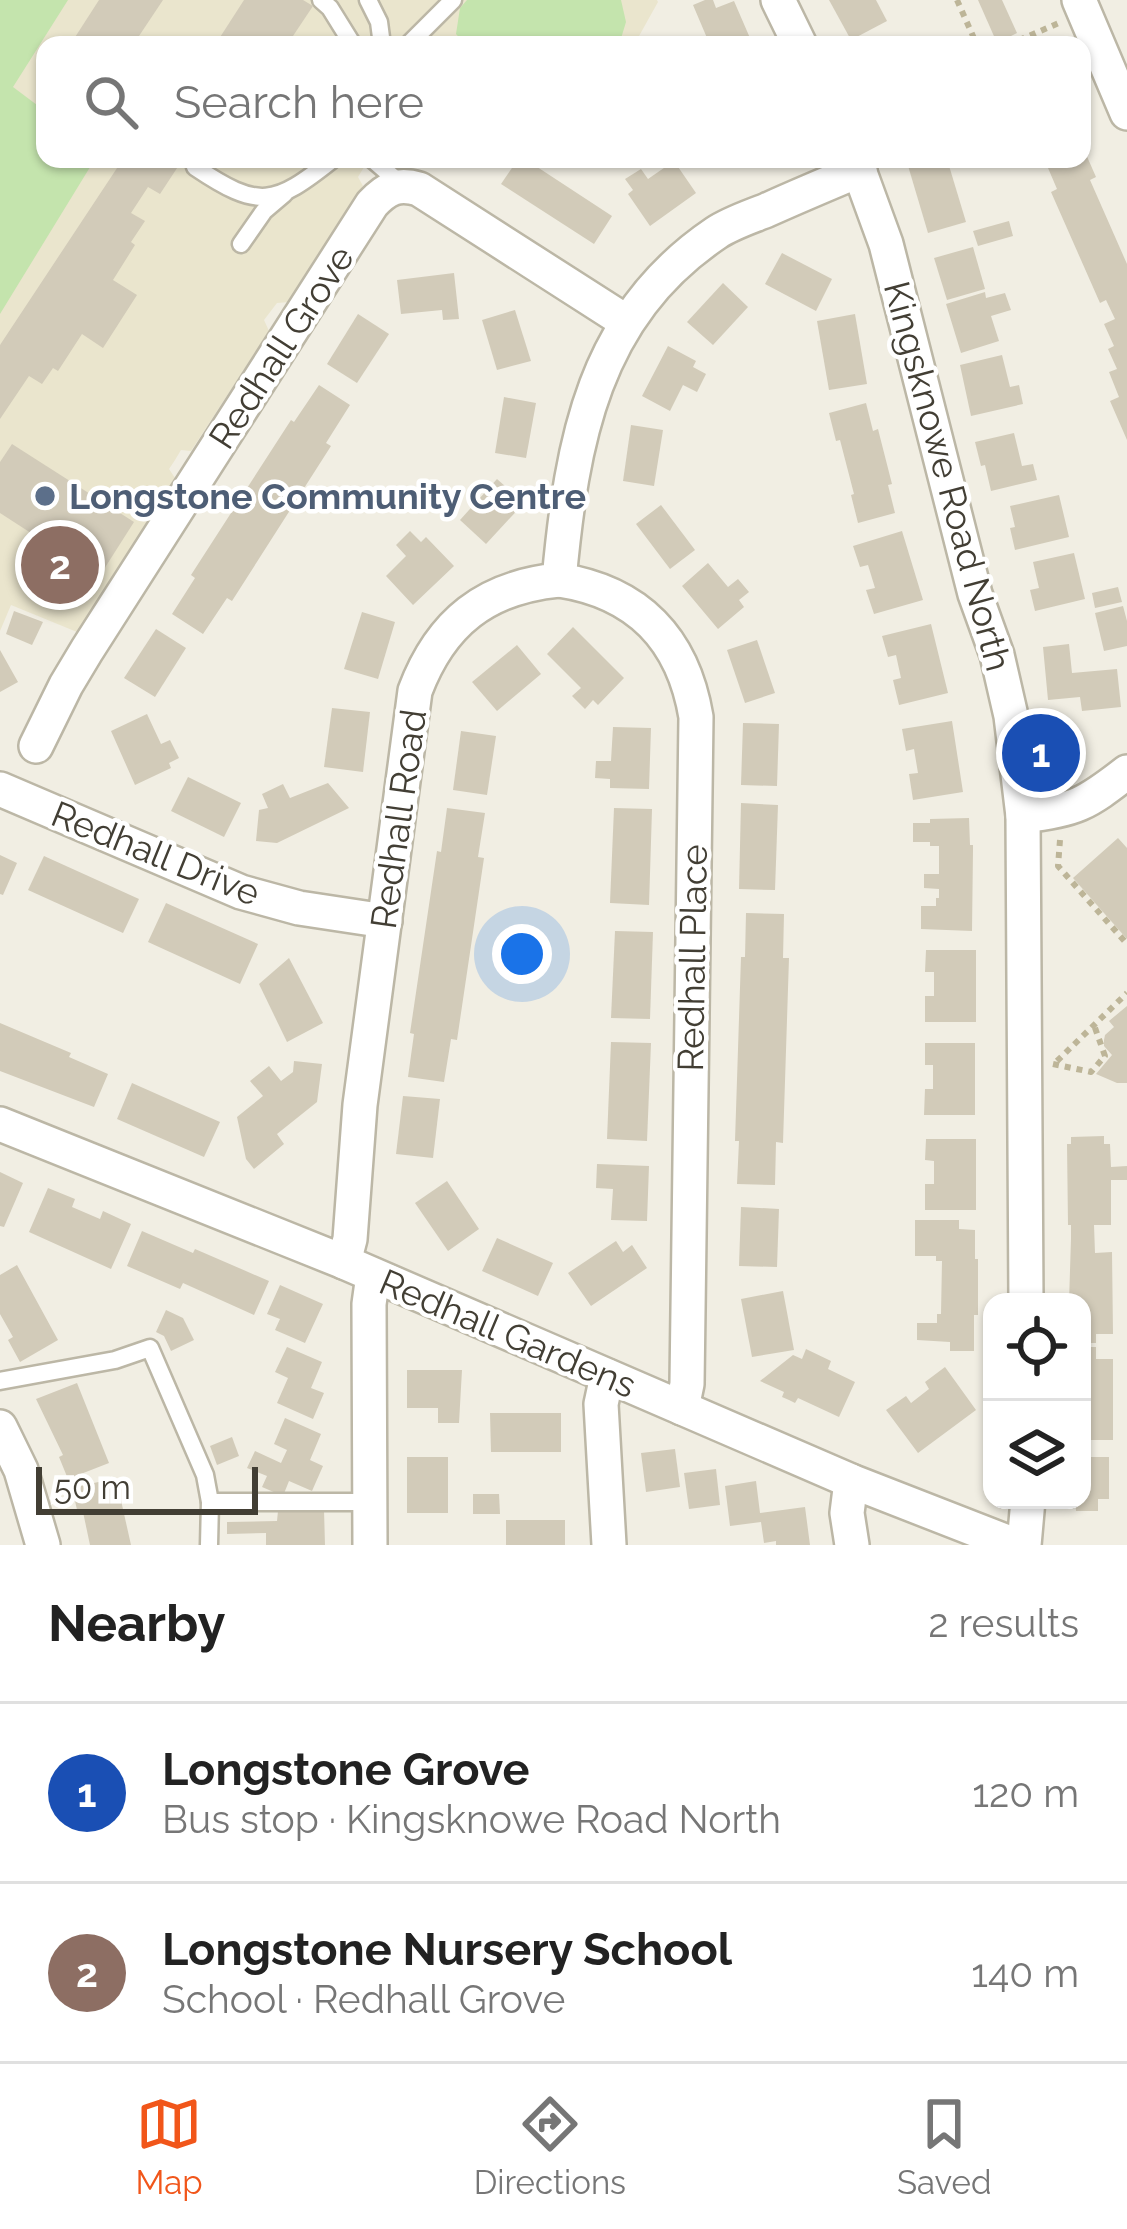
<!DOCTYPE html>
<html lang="en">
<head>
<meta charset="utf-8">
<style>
	:root { --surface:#fff; --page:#f2f2f2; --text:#222; --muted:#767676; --line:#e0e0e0; --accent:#f1561a }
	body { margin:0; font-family:Raleway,sans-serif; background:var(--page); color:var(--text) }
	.controls { position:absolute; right:36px; bottom:36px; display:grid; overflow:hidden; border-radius:24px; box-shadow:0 3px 9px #0004 }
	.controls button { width:108px; height:108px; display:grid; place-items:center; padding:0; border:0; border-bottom:3px solid var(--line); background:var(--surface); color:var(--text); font:60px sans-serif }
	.scale { position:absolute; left:36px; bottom:30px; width:222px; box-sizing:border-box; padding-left:12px; border:6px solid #423e34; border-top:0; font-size:33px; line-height:42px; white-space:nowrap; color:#423e34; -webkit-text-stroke:9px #fff; paint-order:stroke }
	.you { position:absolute; left:522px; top:954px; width:42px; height:42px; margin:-30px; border:9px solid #fff; border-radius:50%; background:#1a73e8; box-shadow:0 0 0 18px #1a73e833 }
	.badge { display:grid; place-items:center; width:78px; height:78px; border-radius:50%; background:var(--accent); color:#fff; font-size:39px; font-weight:700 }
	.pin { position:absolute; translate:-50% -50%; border:6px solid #fff; box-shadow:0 3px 12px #0006 }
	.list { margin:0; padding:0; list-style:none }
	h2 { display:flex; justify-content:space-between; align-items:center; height:156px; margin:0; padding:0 48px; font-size:51px }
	h2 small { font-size:39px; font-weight:400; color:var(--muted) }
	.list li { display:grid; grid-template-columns:78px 1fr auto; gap:36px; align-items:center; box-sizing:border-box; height:180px; padding:0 48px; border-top:3px solid var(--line) }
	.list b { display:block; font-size:45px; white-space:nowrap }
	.list p { margin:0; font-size:39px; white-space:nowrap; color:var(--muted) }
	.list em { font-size:39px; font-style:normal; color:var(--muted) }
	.icon { flex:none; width:66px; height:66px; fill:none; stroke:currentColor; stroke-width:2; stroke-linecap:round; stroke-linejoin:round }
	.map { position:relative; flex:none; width:1127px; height:1545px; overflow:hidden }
	.search { position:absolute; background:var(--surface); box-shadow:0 3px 9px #0004; left:36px; right:36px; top:36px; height:132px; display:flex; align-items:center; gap:30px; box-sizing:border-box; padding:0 42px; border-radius:24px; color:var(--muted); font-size:45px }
	.sheet { height:516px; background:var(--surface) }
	nav { display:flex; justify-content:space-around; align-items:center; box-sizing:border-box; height:168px; border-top:3px solid var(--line); background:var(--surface); font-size:33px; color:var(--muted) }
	nav a { display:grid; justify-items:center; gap:6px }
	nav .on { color:var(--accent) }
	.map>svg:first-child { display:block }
	.education { fill:#eae5cd }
	.green { fill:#c4e4ad }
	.building { fill:#d2cbb9 }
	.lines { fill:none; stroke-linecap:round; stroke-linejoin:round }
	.service-casing { stroke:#bcb7a6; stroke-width:21 }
	.minor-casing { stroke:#bcb7a6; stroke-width:38 }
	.path { stroke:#bdb598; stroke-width:6; stroke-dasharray:6 6; stroke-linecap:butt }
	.service { stroke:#fff; stroke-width:16 }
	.minor { stroke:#fff; stroke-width:33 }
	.service-dot { fill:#5c6f8a; stroke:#fff; stroke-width:4.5 }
	.labels { text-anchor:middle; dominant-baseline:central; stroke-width:9; stroke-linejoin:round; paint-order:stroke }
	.street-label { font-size:36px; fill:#423e34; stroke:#fff }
	.service-label { font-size:36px; font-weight:bold; fill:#4e5e75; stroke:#fff; text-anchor:start }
</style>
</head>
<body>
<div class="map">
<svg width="1127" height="1545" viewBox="0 0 1127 1545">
	<rect width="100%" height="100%" fill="#f1eee3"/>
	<!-- education -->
	<path class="education" d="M 0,0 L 657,0 L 658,2 L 634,45 L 461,45 L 446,36 L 440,45 L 45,45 L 45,159 L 369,159 L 358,177 L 363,186 L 289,302 L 277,303 L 264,320 L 269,331 L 191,451 L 181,450 L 175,460 L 169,469 L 175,478 L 77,632 L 11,605 L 0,631 Z"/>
	<!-- green -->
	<g class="green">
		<path d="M 0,0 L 68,0 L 13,87 L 45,111 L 45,159 L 95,159 L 0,314 Z"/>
		<path d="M 467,0 L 621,0 L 626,22 L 619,45 L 466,45 L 456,34 L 460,8 Z"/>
	</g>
	<!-- building -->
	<g class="building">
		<path d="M 99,0 L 163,0 L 133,45 L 70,45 Z"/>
		<path d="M 244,0 L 303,0 L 313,6 L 287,45 L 215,45 Z"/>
		<path d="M 705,0 L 713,0 L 716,8 L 734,1 L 753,45 L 710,45 L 693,5 Z"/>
		<path d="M 829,0 L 876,0 L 887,21 L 851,40 Z"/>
		<path d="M 978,0 L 1002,0 L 1017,33 L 997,43 Z"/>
		<path d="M 1082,135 L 1089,150 L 1085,152 L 1096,177 L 1090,180 L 1127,264 L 1127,440 L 1110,401 L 1119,397 L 1109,372 L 1117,369 L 1108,349 L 1114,346 L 1104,324 L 1115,319 L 1106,300 L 1100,303 L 1051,192 L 1057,189 L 1048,168 L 1051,166 L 1048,159 L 1082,159 Z"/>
		<path d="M 123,159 L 134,166 L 139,159 L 183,159 L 160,194 L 148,187 L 131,213 L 145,221 L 131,242 L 135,245 L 113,280 L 137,295 L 103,348 L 82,334 L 58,371 L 53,368 L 42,384 L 29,376 L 0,419 L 0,345 Z"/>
		<path d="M 518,159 L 525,159 L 612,216 L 594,244 L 501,184 Z"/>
		<path d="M 906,159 L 947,159 L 966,222 L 928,233 Z"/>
		<path d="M 674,161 L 696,193 L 650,226 L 628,194 L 633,190 L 625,179 L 641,169 L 648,179 Z"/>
		<path d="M 1009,221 L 1013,236 L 978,246 L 973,231 Z"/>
		<path d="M 973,247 L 985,289 L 947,300 L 934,258 Z"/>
		<path d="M 782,253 L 832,279 L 816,311 L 765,284 Z"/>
		<path d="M 454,273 L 459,319 L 443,320 L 442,310 L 401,314 L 397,280 Z"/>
		<path d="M 723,283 L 748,307 L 713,345 L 687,322 Z"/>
		<path d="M 985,292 L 986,298 L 1005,293 L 1011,310 L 991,316 L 999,341 L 961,353 L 946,304 Z"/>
		<path d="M 515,310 L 531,361 L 497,370 L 482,320 Z"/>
		<path d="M 358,314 L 389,334 L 357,383 L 327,364 Z"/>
		<path d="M 855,314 L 867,384 L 829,390 L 817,321 Z"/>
		<path d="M 668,346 L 696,361 L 693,367 L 706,374 L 697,392 L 683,385 L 670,411 L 642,396 Z"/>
		<path d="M 1002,355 L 1010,387 L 1019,385 L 1023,404 L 971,416 L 960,365 Z"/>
		<path d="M 319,385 L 350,405 L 326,443 L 331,446 L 232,601 L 227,598 L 203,634 L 172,614 L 195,578 L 191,575 L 291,420 L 294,422 Z"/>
		<path d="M 504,397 L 536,403 L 526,458 L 495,453 Z"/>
		<path d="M 866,403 L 873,431 L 878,429 L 880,437 L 892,484 L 888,485 L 895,513 L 858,523 L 851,495 L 854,494 L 840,440 L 836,441 L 829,413 Z"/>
		<path d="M 631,425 L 663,430 L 654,486 L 623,481 Z"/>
		<path d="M 1014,433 L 1022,466 L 1033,464 L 1037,480 L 991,491 L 985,465 L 981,466 L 975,442 Z"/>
		<path d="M 12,444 L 134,522 L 99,577 L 0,513 L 0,462 Z"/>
		<path d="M 497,479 L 524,503 L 486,544 L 460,520 Z"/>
		<path d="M 1059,495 L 1069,537 L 1015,550 L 1010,528 L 1015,527 L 1010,506 Z"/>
		<path d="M 661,505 L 695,550 L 670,569 L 636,524 Z"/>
		<path d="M 410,531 L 421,542 L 426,537 L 454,566 L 413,605 L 386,576 L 406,556 L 396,545 Z"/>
		<path d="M 902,531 L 923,600 L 874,614 L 866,590 L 875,588 L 868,565 L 860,567 L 853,546 Z"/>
		<path d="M 1074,553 L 1085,599 L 1035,611 L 1030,590 L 1039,588 L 1033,562 Z"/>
		<path d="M 708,563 L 728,587 L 738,579 L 749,592 L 739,600 L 744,607 L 718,629 L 682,586 Z"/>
		<path d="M 1118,587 L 1122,602 L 1095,608 L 1092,593 Z"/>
		<path d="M 1123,606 L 1127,621 L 1127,646 L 1104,651 L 1095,613 Z"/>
		<path d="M 14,611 L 43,622 L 32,645 L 6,634 Z"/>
		<path d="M 362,612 L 395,622 L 378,679 L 344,669 Z"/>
		<path d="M 931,624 L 948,693 L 899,705 L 893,680 L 901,678 L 896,655 L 888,657 L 882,636 Z"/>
		<path d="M 573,627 L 624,678 L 598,705 L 593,700 L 585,709 L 572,696 L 581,688 L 547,654 Z"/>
		<path d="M 156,629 L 186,648 L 155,697 L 124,678 Z"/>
		<path d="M 757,640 L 775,693 L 745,703 L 727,650 Z"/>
		<path d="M 1069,644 L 1072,673 L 1117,669 L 1121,707 L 1082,711 L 1080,697 L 1048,700 L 1043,647 Z"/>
		<path d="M 517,645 L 541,674 L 497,711 L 472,682 Z"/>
		<path d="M 0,650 L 18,682 L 0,692 Z"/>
		<path d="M 332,708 L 370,712 L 363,772 L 324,767 Z"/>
		<path d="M 147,714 L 161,744 L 170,740 L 179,758 L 169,763 L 171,768 L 135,785 L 111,731 Z"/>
		<path d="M 952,721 L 963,792 L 913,800 L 909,774 L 918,773 L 914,749 L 906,751 L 902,729 Z"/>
		<path d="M 743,723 L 779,724 L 777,786 L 741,785 Z"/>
		<path d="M 613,727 L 651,728 L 649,789 L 610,788 L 610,779 L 595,778 L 596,761 L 611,761 Z"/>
		<path d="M 461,731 L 496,736 L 487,795 L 453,790 Z"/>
		<path d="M 188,777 L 241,803 L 224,837 L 171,811 Z"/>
		<path d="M 328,783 L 349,808 L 277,843 L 256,841 L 259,810 L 268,808 L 262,794 L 283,784 L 290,798 Z"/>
		<path d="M 741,803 L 778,805 L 775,890 L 739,889 Z"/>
		<path d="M 447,808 L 485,813 L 478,857 L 484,858 L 457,1040 L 451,1039 L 444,1082 L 408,1077 L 414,1034 L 410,1033 L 437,851 L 441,852 Z"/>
		<path d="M 614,808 L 652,809 L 649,905 L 610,903 Z"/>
		<path d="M 969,818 L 970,845 L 973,845 L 973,850 L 972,931 L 921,929 L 921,906 L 936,906 L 936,898 L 939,898 L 939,889 L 924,888 L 924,874 L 939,874 L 939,846 L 930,846 L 930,842 L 913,842 L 913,823 L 930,823 L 930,819 Z"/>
		<path d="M 1118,838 L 1127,848 L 1127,939 L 1073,878 Z"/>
		<path d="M 0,855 L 17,863 L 3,895 L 0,894 Z"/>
		<path d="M 44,856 L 139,899 L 123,933 L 28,890 Z"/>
		<path d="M 166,903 L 258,944 L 240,984 L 148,942 Z"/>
		<path d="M 746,913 L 784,914 L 783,958 L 789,958 L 783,1143 L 776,1142 L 775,1185 L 737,1184 L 739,1141 L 735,1141 L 741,957 L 745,957 Z"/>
		<path d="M 615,931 L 653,932 L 650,1019 L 611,1018 Z"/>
		<path d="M 926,950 L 976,950 L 976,1022 L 925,1022 L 925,996 L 934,996 L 934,972 L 925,972 Z"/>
		<path d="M 289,958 L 323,1023 L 287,1042 L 259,984 Z"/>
		<path d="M 1127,1006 L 1127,1083 L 1117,1083 L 1096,1074 L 1112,1055 L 1104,1046 L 1104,1040 L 1105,1035 L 1114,1027 L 1109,1021 Z"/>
		<path d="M 0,1023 L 71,1053 L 69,1057 L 108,1074 L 94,1107 L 0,1071 Z"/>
		<path d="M 611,1042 L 651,1043 L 647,1141 L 607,1139 Z"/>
		<path d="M 925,1043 L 975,1043 L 975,1115 L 924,1115 L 925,1089 L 933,1089 L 933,1065 L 925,1065 Z"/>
		<path d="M 294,1061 L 322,1064 L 317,1102 L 277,1134 L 284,1144 L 254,1169 L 246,1159 L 237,1117 L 263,1096 L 250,1081 L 269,1066 L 281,1081 L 293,1072 Z"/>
		<path d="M 132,1083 L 220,1122 L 204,1157 L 117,1119 Z"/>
		<path d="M 403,1096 L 440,1099 L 433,1158 L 396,1154 Z"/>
		<path d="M 1104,1136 L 1104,1144 L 1110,1144 L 1111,1167 L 1127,1166 L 1127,1180 L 1111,1180 L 1111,1225 L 1094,1225 L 1095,1253 L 1112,1252 L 1113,1334 L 1096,1334 L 1096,1343 L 1082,1343 L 1082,1302 L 1069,1302 L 1071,1239 L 1071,1225 L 1068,1225 L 1067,1144 L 1071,1144 L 1071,1137 Z"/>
		<path d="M 926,1139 L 976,1139 L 976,1210 L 925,1210 L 925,1184 L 934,1184 L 934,1161 L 925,1160 Z"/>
		<path d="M 597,1164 L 649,1166 L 647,1221 L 611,1220 L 613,1189 L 596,1188 Z"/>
		<path d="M 0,1172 L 23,1183 L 4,1227 L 0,1226 Z"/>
		<path d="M 447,1181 L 479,1229 L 448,1251 L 415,1203 Z"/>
		<path d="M 48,1188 L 75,1199 L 72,1207 L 100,1219 L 103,1211 L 131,1224 L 111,1269 L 29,1232 Z"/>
		<path d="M 741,1207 L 779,1209 L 777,1267 L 739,1266 Z"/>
		<path d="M 915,1220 L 959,1220 L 959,1229 L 975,1230 L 975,1259 L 978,1259 L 978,1315 L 974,1315 L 974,1351 L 950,1351 L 950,1342 L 917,1340 L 917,1323 L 937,1323 L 937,1314 L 941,1314 L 942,1261 L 936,1261 L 936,1256 L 915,1256 Z"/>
		<path d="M 142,1231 L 193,1253 L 195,1249 L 269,1281 L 254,1315 L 183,1283 L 180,1289 L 127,1266 Z"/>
		<path d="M 497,1238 L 553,1263 L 538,1296 L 482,1271 Z"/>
		<path d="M 616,1241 L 623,1252 L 632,1245 L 647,1268 L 591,1306 L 568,1273 Z"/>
		<path d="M 17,1265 L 58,1340 L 20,1362 L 8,1340 L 13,1337 L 0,1314 L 0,1275 Z"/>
		<path d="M 280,1285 L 323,1304 L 305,1343 L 275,1330 L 280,1319 L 267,1314 Z"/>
		<path d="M 783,1291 L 794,1350 L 752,1357 L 741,1299 Z"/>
		<path d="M 166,1310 L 183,1318 L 194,1340 L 171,1351 L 164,1336 L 156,1332 Z"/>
		<path d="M 287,1347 L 322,1362 L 311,1388 L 324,1393 L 313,1419 L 277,1403 L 288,1378 L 275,1372 Z"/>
		<path d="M 1082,1347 L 1096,1347 L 1096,1359 L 1113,1359 L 1113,1440 L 1082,1440 Z"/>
		<path d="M 806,1349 L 831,1361 L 828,1369 L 855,1382 L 839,1417 L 798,1398 L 795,1403 L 789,1400 L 782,1397 L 784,1392 L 760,1381 L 793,1355 L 802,1359 Z"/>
		<path d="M 945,1367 L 976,1410 L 918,1453 L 886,1410 L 906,1396 L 911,1403 L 929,1389 L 925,1382 Z"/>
		<path d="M 407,1370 L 462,1370 L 459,1423 L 438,1423 L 438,1408 L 407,1408 Z"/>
		<path d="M 77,1383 L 109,1463 L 68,1479 L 59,1457 L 63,1455 L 36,1399 Z"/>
		<path d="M 490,1413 L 561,1413 L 561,1452 L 491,1452 Z"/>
		<path d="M 285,1418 L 321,1434 L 310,1460 L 323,1466 L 312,1491 L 289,1481 L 283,1496 L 262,1487 L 267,1476 L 247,1468 L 255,1451 L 281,1463 L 287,1450 L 274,1444 Z"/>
		<path d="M 232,1437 L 239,1456 L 217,1465 L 210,1446 Z"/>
		<path d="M 675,1449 L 680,1487 L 646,1492 L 641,1453 Z"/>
		<rect x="407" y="1457" width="41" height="56"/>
		<path d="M 1082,1457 L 1109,1457 L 1109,1499 L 1098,1499 L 1098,1511 L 1076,1511 L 1075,1500 L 1082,1500 Z"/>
		<path d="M 716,1469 L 720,1505 L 689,1509 L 684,1473 Z"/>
		<path d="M 116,1478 L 131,1545 L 90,1545 L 83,1512 L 78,1514 L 72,1488 Z"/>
		<path d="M 756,1481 L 760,1513 L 805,1507 L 810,1545 L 776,1545 L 776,1541 L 764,1543 L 761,1522 L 730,1526 L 725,1486 Z"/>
		<path d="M 473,1494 L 499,1494 L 500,1514 L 473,1514 Z"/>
		<path d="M 324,1510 L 325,1545 L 266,1545 L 266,1533 L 227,1534 L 227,1522 L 277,1521 L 278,1511 Z"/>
		<rect x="506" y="1520" width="59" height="25"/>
	</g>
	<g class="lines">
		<!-- service casing -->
		<g class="service-casing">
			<g id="service">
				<path d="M 321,0 L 330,8 L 353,45"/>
				<path d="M 368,0 L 379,22 L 382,45"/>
				<path d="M 408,45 L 453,0"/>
				<path d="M 372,159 L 401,184"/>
				<path d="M 195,167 C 259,210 274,206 333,159"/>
				<path d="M 241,244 L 264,211 L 284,194"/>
				<path d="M 0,1381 L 115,1360 L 150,1348 L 205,1475 L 210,1502 L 369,1502"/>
				<path d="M 209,1545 L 210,1502"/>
			</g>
		</g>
		<!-- minor casing -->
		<g class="minor-casing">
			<g id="minor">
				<path d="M 778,0 L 800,45"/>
				<path d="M 1079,0 L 1127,113"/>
				<path d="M 855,159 L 886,244 L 975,594 L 997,655 L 1011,716 L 1023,816 L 1026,1302"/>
				<path d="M 559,580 C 638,592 683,639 696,717 L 687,1384 L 682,1408"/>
				<path d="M 36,746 L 66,685 L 87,650 L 372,204 C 387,188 398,183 419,189 L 625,321"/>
				<path d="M 0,789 L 241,892 L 299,908 L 385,921"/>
				<path d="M 1023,816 C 1076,810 1086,804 1127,772"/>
				<path d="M 0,1124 L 344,1262 L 851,1481 L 1015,1545"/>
				<path d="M 344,1262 L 350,1239 L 360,1105 L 415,691 C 441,622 486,587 559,580 C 572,441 593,316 716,233 C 731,223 750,217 767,210 C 798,196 829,183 860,170"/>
				<path d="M 607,1376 L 601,1404 L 609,1545"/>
				<path d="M 0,1427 L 21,1470 L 43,1545"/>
				<path d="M 851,1481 L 847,1513 L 852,1545"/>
				<path d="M 370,1545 L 369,1304 L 373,1275"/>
				<path d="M 1024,1545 L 1028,1500"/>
			</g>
		</g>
		<!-- path -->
		<g class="path">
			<path d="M 957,0 L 977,45"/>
			<path d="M 1008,45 L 1059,23"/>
			<path d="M 1060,840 L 1058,866 L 1127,944"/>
			<path d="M 1057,1061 L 1127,993"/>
			<path d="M 1053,1064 L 1091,1072 L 1105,1056 L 1094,1025"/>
		</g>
		<!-- service -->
		<use href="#service" class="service"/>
		<!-- minor -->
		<use href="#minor" class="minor"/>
	</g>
	<!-- markers -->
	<circle class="service-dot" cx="45" cy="496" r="12"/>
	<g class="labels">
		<!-- street labels -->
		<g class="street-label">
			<text transform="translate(281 347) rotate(-57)">Redhall Grove</text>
			<text transform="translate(948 476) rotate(75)">Kingsknowe Road North</text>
			<text transform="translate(398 819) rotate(-82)">Redhall Road</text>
			<text transform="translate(156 853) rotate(22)">Redhall Drive</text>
			<text transform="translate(692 958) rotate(-89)">Redhall Place</text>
			<text transform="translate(508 1333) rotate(23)">Redhall Gardens</text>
		</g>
		<!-- service labels -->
		<g class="service-label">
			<text x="69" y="496">Longstone Community Centre</text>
		</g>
	</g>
</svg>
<div class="controls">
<button><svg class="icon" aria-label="locate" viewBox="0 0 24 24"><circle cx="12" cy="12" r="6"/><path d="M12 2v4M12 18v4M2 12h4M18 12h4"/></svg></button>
<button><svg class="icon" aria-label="layers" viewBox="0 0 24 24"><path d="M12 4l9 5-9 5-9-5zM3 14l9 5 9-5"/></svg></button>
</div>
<div class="scale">50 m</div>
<div class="you"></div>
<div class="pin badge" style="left:1041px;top:753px;background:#1a4fb4">1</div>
<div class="pin badge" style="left:60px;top:565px;background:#8d6e63">2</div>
<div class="search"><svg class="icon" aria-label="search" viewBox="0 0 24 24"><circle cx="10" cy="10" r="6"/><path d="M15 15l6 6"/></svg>Search here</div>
</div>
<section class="sheet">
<h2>Nearby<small>2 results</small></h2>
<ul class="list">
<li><span class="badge" style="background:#1a4fb4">1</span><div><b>Longstone Grove</b><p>Bus stop · Kingsknowe Road North</p></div><em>120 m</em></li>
<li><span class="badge" style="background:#8d6e63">2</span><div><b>Longstone Nursery School</b><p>School · Redhall Grove</p></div><em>140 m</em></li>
</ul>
</section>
<nav>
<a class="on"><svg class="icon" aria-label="map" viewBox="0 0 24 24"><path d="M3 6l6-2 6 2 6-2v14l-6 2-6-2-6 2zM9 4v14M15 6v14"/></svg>Map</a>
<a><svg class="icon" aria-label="directions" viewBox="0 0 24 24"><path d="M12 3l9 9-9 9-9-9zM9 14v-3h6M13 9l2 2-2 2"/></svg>Directions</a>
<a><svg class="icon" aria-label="saved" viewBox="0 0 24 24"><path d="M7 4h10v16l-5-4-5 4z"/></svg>Saved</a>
</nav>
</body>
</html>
